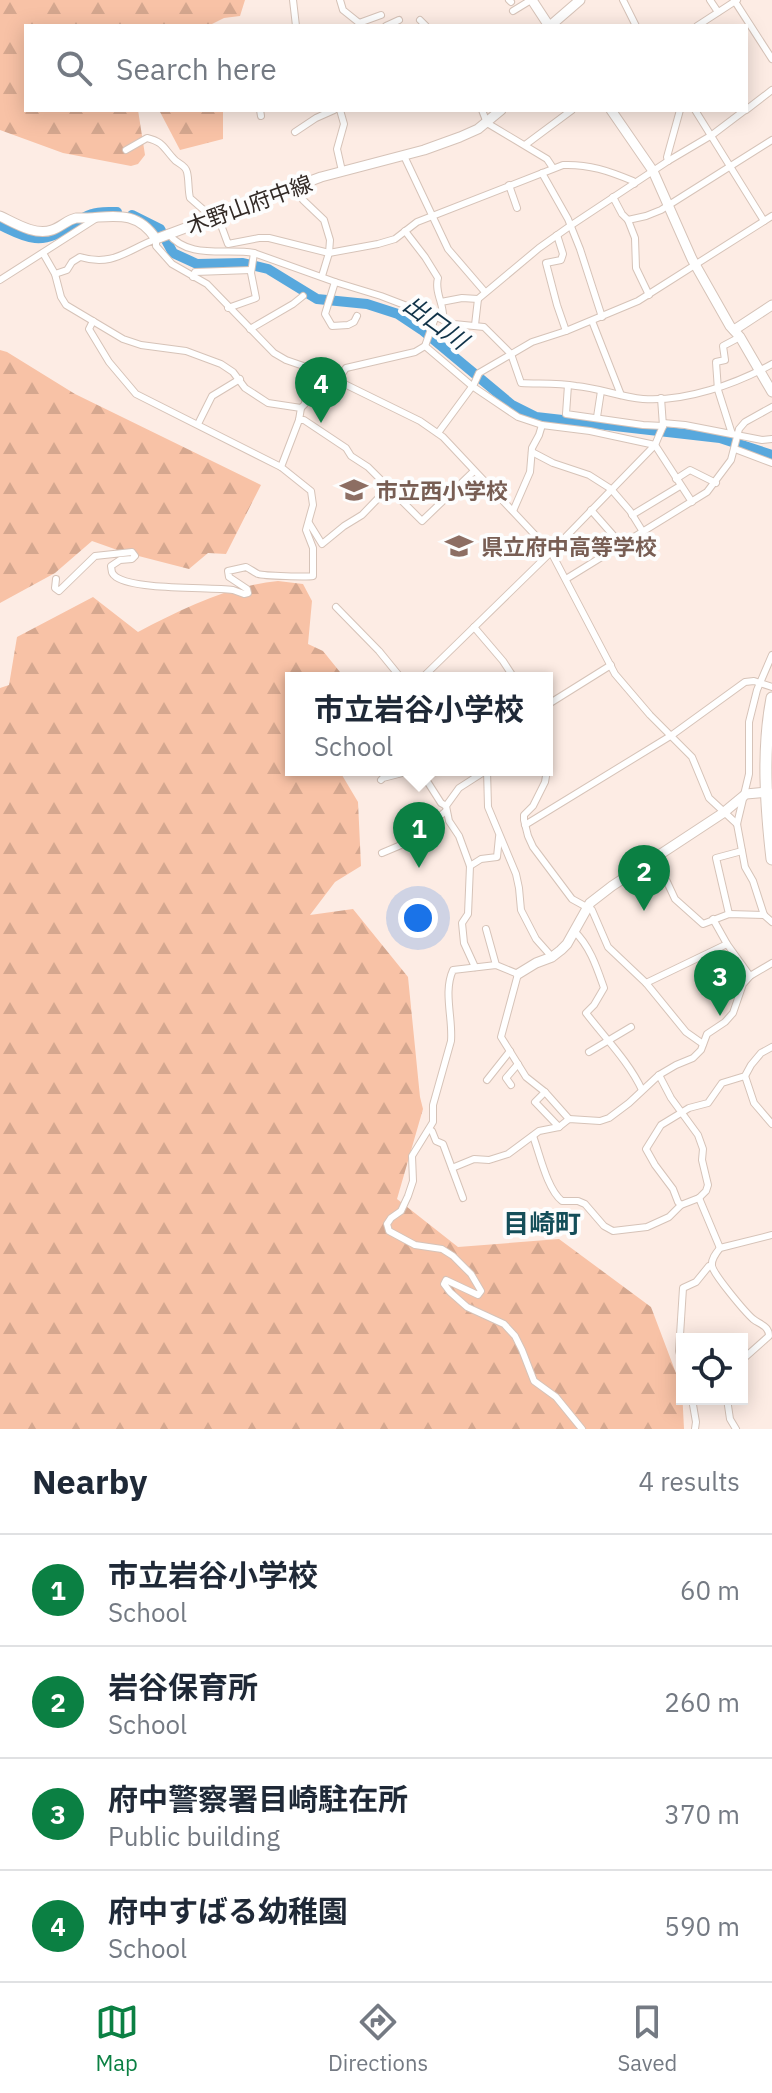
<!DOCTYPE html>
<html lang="en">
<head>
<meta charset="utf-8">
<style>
	:root { --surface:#fff; --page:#f2f2f3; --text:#1f2937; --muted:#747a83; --line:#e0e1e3; --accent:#0b8043 }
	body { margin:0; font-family:"IBM Plex Sans","Noto Sans JP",sans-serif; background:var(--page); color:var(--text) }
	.controls { position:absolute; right:24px; bottom:24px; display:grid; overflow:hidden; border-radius:0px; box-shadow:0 4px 20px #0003 }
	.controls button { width:72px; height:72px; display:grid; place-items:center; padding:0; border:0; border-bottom:2px solid var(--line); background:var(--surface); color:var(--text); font:40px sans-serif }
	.you { position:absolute; left:418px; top:918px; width:28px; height:28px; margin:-20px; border:6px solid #fff; border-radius:50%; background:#1a73e8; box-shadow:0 0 0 12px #1a73e833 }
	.badge { display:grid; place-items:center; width:52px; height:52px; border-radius:50%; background:var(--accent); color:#fff; font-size:26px; font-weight:700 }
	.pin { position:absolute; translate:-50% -66px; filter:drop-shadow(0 2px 4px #0008) }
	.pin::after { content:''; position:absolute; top:42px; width:28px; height:24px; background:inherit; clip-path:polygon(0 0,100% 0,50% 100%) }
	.popup { position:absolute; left:285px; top:672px; width:268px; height:104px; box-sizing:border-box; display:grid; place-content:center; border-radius:0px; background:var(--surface); filter:drop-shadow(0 2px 6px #0005); font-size:26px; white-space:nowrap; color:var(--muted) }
	.popup b { font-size:30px; color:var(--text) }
	.popup::after { content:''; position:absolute; left:50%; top:100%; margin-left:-16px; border:16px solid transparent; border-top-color:var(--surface) }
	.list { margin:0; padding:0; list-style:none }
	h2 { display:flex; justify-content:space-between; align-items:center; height:104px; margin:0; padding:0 32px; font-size:34px }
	h2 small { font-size:26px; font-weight:400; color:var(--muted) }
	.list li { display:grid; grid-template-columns:52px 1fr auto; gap:24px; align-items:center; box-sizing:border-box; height:112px; padding:0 32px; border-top:2px solid var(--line) }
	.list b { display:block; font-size:30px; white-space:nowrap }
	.list p { margin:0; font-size:26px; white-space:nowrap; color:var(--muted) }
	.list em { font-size:26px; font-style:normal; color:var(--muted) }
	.icon { flex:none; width:44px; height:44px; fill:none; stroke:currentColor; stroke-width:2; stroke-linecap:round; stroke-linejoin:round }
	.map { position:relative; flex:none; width:772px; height:1429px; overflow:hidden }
	.search { position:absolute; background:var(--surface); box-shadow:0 4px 20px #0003; left:24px; right:24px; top:24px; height:88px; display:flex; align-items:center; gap:20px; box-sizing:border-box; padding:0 28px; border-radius:0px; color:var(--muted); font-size:30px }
	.sheet { height:552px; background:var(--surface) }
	nav { display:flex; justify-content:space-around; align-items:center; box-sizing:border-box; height:112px; border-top:2px solid var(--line); background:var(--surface); font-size:22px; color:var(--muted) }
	nav a { display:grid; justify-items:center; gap:4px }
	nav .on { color:var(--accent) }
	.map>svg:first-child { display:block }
	.forest { fill:url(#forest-firs) }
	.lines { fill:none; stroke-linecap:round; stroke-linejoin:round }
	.river { stroke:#58a8dd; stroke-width:10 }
	.street-casing { stroke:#d6c3b8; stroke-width:8 }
	.secondary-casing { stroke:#d6c3b8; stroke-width:11 }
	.highway-casing { stroke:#d6c3b8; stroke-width:13 }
	.street { stroke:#fff; stroke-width:6 }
	.secondary { stroke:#fff; stroke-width:9 }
	.highway { stroke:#fff; stroke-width:11 }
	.labels { text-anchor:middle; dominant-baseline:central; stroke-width:8; stroke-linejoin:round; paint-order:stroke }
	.street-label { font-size:22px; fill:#322a26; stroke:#fdfdfd }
	.education-label { font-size:22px; font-weight:bold; fill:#785e54; stroke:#fdfdfd; text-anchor:start }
	.water-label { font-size:24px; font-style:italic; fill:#0f3248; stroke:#fdfdfd }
	.quarter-label { font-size:26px; font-weight:bold; fill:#144e59; stroke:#fdfdfd }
</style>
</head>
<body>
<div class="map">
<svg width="772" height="1429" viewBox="0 0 772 1429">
	<defs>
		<pattern id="forest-firs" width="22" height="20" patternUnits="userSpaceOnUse" patternTransform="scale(2)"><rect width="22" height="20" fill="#f8c2a6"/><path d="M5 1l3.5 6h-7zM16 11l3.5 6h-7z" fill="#d5a78f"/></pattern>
	</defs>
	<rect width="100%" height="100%" fill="#fdece4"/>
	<!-- forest -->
	<g class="forest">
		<path d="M 0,0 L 245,0 L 240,16 L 224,18 L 208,26 L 26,26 L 26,110 L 138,110 L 145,155 L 138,164 L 131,166 L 63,153 L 0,130 Z"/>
		<path d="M 159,110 L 223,110 L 223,139 L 180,150 Z"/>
		<path d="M 0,350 L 7,352 L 75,394 L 261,485 L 226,554 L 208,553 L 189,569 L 123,552 L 92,541 L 55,573 L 0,603 Z"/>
		<path d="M 278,581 L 303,584 L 312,601 L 308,644 L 323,651 L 344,677 L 291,678 L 291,770 L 339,770 L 358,802 L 361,866 L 335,882 L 310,915 L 353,909 L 408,977 L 420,1097 L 423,1109 L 397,1199 L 458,1247 L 559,1239 L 651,1307 L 682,1389 L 684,1429 L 0,1429 L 0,688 L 9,685 L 17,637 L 93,597 L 138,632 C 182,609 228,586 278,581 Z"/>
	</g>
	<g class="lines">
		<!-- river -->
		<g class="river">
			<path d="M 132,215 L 160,229 L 173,253 L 197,264 L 243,263 L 268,269 L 317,299 L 367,304 L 398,314 L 422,330 L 512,405 L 536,417 L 720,438 L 772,455"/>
			<path d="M 0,225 C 11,230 23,237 35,238 C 59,240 71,221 92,214 C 99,211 109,212 117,212"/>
		</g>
		<!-- street casing -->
		<g class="street-casing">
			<g id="street">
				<path d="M 293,0 L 296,26"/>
				<path d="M 340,0 L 343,10 L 363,26"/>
				<path d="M 509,0 L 511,2"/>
				<path d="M 623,0 L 636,26"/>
				<path d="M 710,0 L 718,12"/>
				<path d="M 734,0 L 772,59"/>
				<path d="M 513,11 L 531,0"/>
				<path d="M 420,20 L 426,26"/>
				<path d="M 359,23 L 381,15"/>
				<path d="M 386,26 L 399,20"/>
				<path d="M 697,26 L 737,0"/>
				<path d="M 260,110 L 261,116"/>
				<path d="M 340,110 L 344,124 L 337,149 L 342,171"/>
				<path d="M 482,110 L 487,123 L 547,159 L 553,168"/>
				<path d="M 695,110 L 764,221"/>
				<path d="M 746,110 L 772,90"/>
				<path d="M 295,132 L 316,118 L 334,110"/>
				<path d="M 525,145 L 572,110"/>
				<path d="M 126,150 L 147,138 C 163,142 163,147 173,158 C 177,164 185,164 187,172 C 189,180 188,190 190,198 L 221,225 L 228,244 L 259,238 L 269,238 L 329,253 L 378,244 L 395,239 L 417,222 L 563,165 C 589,164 609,171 633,181 L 634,184"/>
				<path d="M 404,156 L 448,249 L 485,292"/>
				<path d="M 668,161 L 667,157 L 680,110"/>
				<path d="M 542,173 L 568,219 L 580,249 L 602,317"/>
				<path d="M 298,185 L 303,200 L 324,220 L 330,240 L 329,253 L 322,276"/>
				<path d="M 509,185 L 517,208"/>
				<path d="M 613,197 L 622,214 L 628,220 L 635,238 L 636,268 L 649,295"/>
				<path d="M 628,220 L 646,216 L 661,210 L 772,140"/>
				<path d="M 405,231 L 425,257 L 438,278 C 434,293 445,305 443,320"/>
				<path d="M 168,233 C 188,260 226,248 254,253 L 335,282 L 381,296 L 454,324 L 484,327 L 511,354 L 521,383 C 539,384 558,383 576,386 C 599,388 620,397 643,399 C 685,402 736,384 772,364"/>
				<path d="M 557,235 L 563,254 L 561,260 L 546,263 L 557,305 L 566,331"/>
				<path d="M 43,253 L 55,274 L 61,297 L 66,305 L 123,339 L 141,345 L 186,351 L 221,364 L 233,372 L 245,388 L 268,403 L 301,408"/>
				<path d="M 55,274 L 67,270 L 72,262 L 80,257 C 113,267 127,250 156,239 L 156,246 L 172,264 L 207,284 L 274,353 L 286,360 L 318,371 L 420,421 L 443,437 L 551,552 L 615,674 L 650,715 L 692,757 L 709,798 L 737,824"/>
				<path d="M 193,277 L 195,272 L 251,270"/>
				<path d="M 0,280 L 97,218"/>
				<path d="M 335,282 L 325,314 L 332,326 L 348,325 L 354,322 L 357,316"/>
				<path d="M 441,302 L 462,298 L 478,299"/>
				<path d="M 228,308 L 256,298 L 251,273 L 254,253"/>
				<path d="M 93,321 L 89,329 L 109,362 L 136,394 L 281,467"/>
				<path d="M 592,321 L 621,395"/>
				<path d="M 475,325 L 478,299 L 539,248 L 570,226 L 668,161 L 712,135 L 745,110"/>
				<path d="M 250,329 L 293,304 L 303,296"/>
				<path d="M 425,346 L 472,386 L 518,417 L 542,425 L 590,431 L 655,445 L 692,502"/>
				<path d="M 337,381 L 346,368 L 415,352 L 425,346 L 435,318"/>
				<path d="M 568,385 L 566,414 L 643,425 L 663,426"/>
				<path d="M 597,417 L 601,391"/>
				<path d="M 299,420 L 304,420 L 346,448 L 351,456 L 368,467 L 422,521 L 474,471"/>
				<path d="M 663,423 L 685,425 L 762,440 L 772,439"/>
				<path d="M 198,424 L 212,396 L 240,379"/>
				<path d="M 438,433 L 474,384 L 479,373 L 532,342 L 566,331 L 638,301 L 772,216"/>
				<path d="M 732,434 L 718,390 L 716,362 L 725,360 L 723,346 L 740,337"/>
				<path d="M 735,449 L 772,463"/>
				<path d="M 532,452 L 553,463 L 589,475 L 611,489 L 630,511 L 643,532"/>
				<path d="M 676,479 L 690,470 L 716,483"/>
				<path d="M 591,510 L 613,535 L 608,544 L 611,551"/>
				<path d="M 513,511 L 530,472 L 532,448 L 539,435 L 542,425"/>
				<path d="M 632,515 L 680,486"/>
				<path d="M 309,523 L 322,544 L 344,526 L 362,515 L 388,488"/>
				<path d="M 56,579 L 55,588 L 59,591 L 95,556 L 132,552 L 135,556 L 132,559 L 120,560 L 111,566 C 112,572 111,573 116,577 C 135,590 207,587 233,590 L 244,594 L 248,593 L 247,589 L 229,577 L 228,571 L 246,567 C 250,569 254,572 258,574 C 264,576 308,577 313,576 L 313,548 L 306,530 L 313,505 L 311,491 L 281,467 L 299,420 L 301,408 L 305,404 L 306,390 L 318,371"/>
				<path d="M 566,579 L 707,492 L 731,460 L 739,429 L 745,422 L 772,407"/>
				<path d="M 336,607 L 379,651 L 401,678"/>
				<path d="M 474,627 L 503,661 L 514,678"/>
				<path d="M 772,655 L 757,690 L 749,722 L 749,774 L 737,824 L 745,867 L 753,881 L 764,915 L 772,922"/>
				<path d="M 422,678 L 551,552 L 655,445 L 663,426 L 661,398"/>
				<path d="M 547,705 L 611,665"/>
				<path d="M 420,770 L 441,803 L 446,806"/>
				<path d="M 487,770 L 488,807 L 516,874 L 519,888 L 521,910 L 536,939 L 552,957"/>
				<path d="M 547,770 L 545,782 L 533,806 L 524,815 L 524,820 L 528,836 L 533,847 L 572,899 L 592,910 L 608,947 L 646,983 L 686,1032 L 703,1044"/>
				<path d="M 381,780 L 383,778 L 414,770"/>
				<path d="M 525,825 L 672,735 L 745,682 L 754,681 L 772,687"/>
				<path d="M 382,853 L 401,845 L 408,836 L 435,820 L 446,811"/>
				<path d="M 655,856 L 675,899 L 703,924 L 729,914 L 764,915"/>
				<path d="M 470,866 L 481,859 L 497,857 L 499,837"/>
				<path d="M 729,914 L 716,858 L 742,851"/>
				<path d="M 713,919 L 727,944 L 750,976"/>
				<path d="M 486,929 L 496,965"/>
				<path d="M 574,931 C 590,946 597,968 604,988 L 594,1005 L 586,1013 C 605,1038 629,1062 642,1090"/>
				<path d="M 475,967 L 464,943 L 462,923 L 468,914 L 470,866 L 459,836 L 449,821 L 446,806 L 459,788 L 487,770"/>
				<path d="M 646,983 L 727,944"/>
				<path d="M 589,1052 L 631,1027"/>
				<path d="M 745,1076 L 754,1103 L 772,1124"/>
				<path d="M 487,1080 L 510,1051"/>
				<path d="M 511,1085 L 506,1078 L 518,1064"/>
				<path d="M 545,1092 L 535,1102 L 559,1127"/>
				<path d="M 569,1119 L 545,1092 L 526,1077 L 501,1037 L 518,974 L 496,965 L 453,970 C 443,992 453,1018 451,1041 L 433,1105 L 433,1122 L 412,1156 L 413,1181 L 408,1196 L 401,1211 L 391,1218 L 387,1224 L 389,1231 L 415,1245 L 442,1249 L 453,1256 L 471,1274 L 481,1291 L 478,1295 L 446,1280 L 444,1284 L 450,1292 L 467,1307 L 504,1324 L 515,1336 L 522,1350 L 534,1381 L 556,1397 L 582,1429"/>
				<path d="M 429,1130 L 432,1131 L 436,1141 L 443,1144 L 463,1198"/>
				<path d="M 533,1136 C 540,1155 547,1189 562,1201 L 578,1201 L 585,1204 L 604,1226 L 613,1231 L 647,1227 L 669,1217 L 681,1205 L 699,1198 L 706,1191 L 708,1185 L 702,1160 L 703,1149 L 698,1135 L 671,1098 L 659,1075"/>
				<path d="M 452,1168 L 474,1159 L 489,1160 L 508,1154 L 539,1131 L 559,1127 L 569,1119 L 600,1121 L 609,1118 L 629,1103 L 659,1075 L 676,1065 L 693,1058 L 701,1050 L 707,1034 L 725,1022 L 733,1013 L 743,984 L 750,976 L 772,963"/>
				<path d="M 699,1198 L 720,1248"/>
				<path d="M 681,1205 L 678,1202 L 673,1189 L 655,1165 L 646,1149 L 661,1125 L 689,1108 L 708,1103 L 722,1083 L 745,1076 L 751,1065 L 761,1053 L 772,1047"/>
				<path d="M 742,1360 L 769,1336 C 769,1326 761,1325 753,1319 C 745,1312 714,1275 712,1266 C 711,1259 716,1253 720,1248 L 772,1235"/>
				<path d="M 682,1361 L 679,1351 L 683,1288 L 696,1282 L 709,1266 L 712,1266"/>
				<path d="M 692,1399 L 696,1422 L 695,1429"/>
				<path d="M 727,1399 L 730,1419 L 736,1429"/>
			</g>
		</g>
		<!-- secondary casing -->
		<g class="secondary-casing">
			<g id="secondary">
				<path d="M 532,0 L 549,26"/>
				<path d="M 550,26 L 580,0"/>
				<path d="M 611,110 L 653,171 L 692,259 L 730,326 L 740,337 L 772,392"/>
				<path d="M 0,216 C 15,223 35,236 52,230 C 61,227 67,220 76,218 C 108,219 134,206 156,239 L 321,177 L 424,150 L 460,137 L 478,129 L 501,110"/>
				<path d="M 734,330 L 772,305"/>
				<path d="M 518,974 L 536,963 L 552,957 L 561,950 L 567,944 L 590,903 L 612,886 L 723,813 L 746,794 L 768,792"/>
			</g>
		</g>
		<!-- highway casing -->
		<g class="highway-casing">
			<path id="highway" d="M 772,698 C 762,750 766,807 772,859"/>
		</g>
		<!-- street -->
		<use href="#street" class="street"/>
		<!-- secondary -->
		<use href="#secondary" class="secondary"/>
		<!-- highway -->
		<use href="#highway" class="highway"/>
	</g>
	<!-- icons -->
	<defs>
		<g id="school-bare" transform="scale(2.16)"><path d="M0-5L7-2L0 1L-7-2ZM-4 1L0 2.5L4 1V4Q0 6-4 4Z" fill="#8d6e63" stroke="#fdfdfd" stroke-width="2.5" paint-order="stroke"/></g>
	</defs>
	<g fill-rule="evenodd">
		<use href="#school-bare" x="354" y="490"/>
		<use href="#school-bare" x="459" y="546"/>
	</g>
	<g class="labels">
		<!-- street labels -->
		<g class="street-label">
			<text transform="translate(249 204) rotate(-20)">木野山府中線</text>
		</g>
		<!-- education labels -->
		<g class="education-label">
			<text x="376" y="490">市立西小学校</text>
			<text x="481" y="546">県立府中高等学校</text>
		</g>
		<!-- water labels -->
		<g class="water-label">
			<text transform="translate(436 322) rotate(36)">出口川</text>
		</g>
		<!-- quarter labels -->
		<g class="quarter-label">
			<text x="542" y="1223">目崎町</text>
		</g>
	</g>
</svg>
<div class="controls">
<button><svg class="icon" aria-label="locate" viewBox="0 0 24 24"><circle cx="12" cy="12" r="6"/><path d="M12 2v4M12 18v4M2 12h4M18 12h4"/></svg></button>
</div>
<div class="you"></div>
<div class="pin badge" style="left:419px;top:868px">1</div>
<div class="popup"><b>市立岩谷小学校</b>School</div>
<div class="pin badge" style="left:644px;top:911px">2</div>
<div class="pin badge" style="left:720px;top:1016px">3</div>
<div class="pin badge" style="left:321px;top:423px">4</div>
<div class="search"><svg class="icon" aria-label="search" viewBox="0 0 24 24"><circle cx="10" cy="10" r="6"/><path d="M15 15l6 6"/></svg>Search here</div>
</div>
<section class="sheet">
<h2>Nearby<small>4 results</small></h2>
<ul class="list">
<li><span class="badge">1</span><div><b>市立岩谷小学校</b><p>School</p></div><em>60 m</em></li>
<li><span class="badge">2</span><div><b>岩谷保育所</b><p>School</p></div><em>260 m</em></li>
<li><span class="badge">3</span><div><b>府中警察署目崎駐在所</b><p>Public building</p></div><em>370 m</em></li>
<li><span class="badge">4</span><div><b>府中すばる幼稚園</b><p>School</p></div><em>590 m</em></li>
</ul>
</section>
<nav>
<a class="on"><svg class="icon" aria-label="map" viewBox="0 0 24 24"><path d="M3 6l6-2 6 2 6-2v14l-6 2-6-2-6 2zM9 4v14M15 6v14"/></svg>Map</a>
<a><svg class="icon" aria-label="directions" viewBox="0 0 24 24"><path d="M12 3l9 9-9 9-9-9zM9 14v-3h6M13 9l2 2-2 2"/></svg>Directions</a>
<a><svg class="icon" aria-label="saved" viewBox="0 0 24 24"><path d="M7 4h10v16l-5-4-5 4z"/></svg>Saved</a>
</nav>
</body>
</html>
